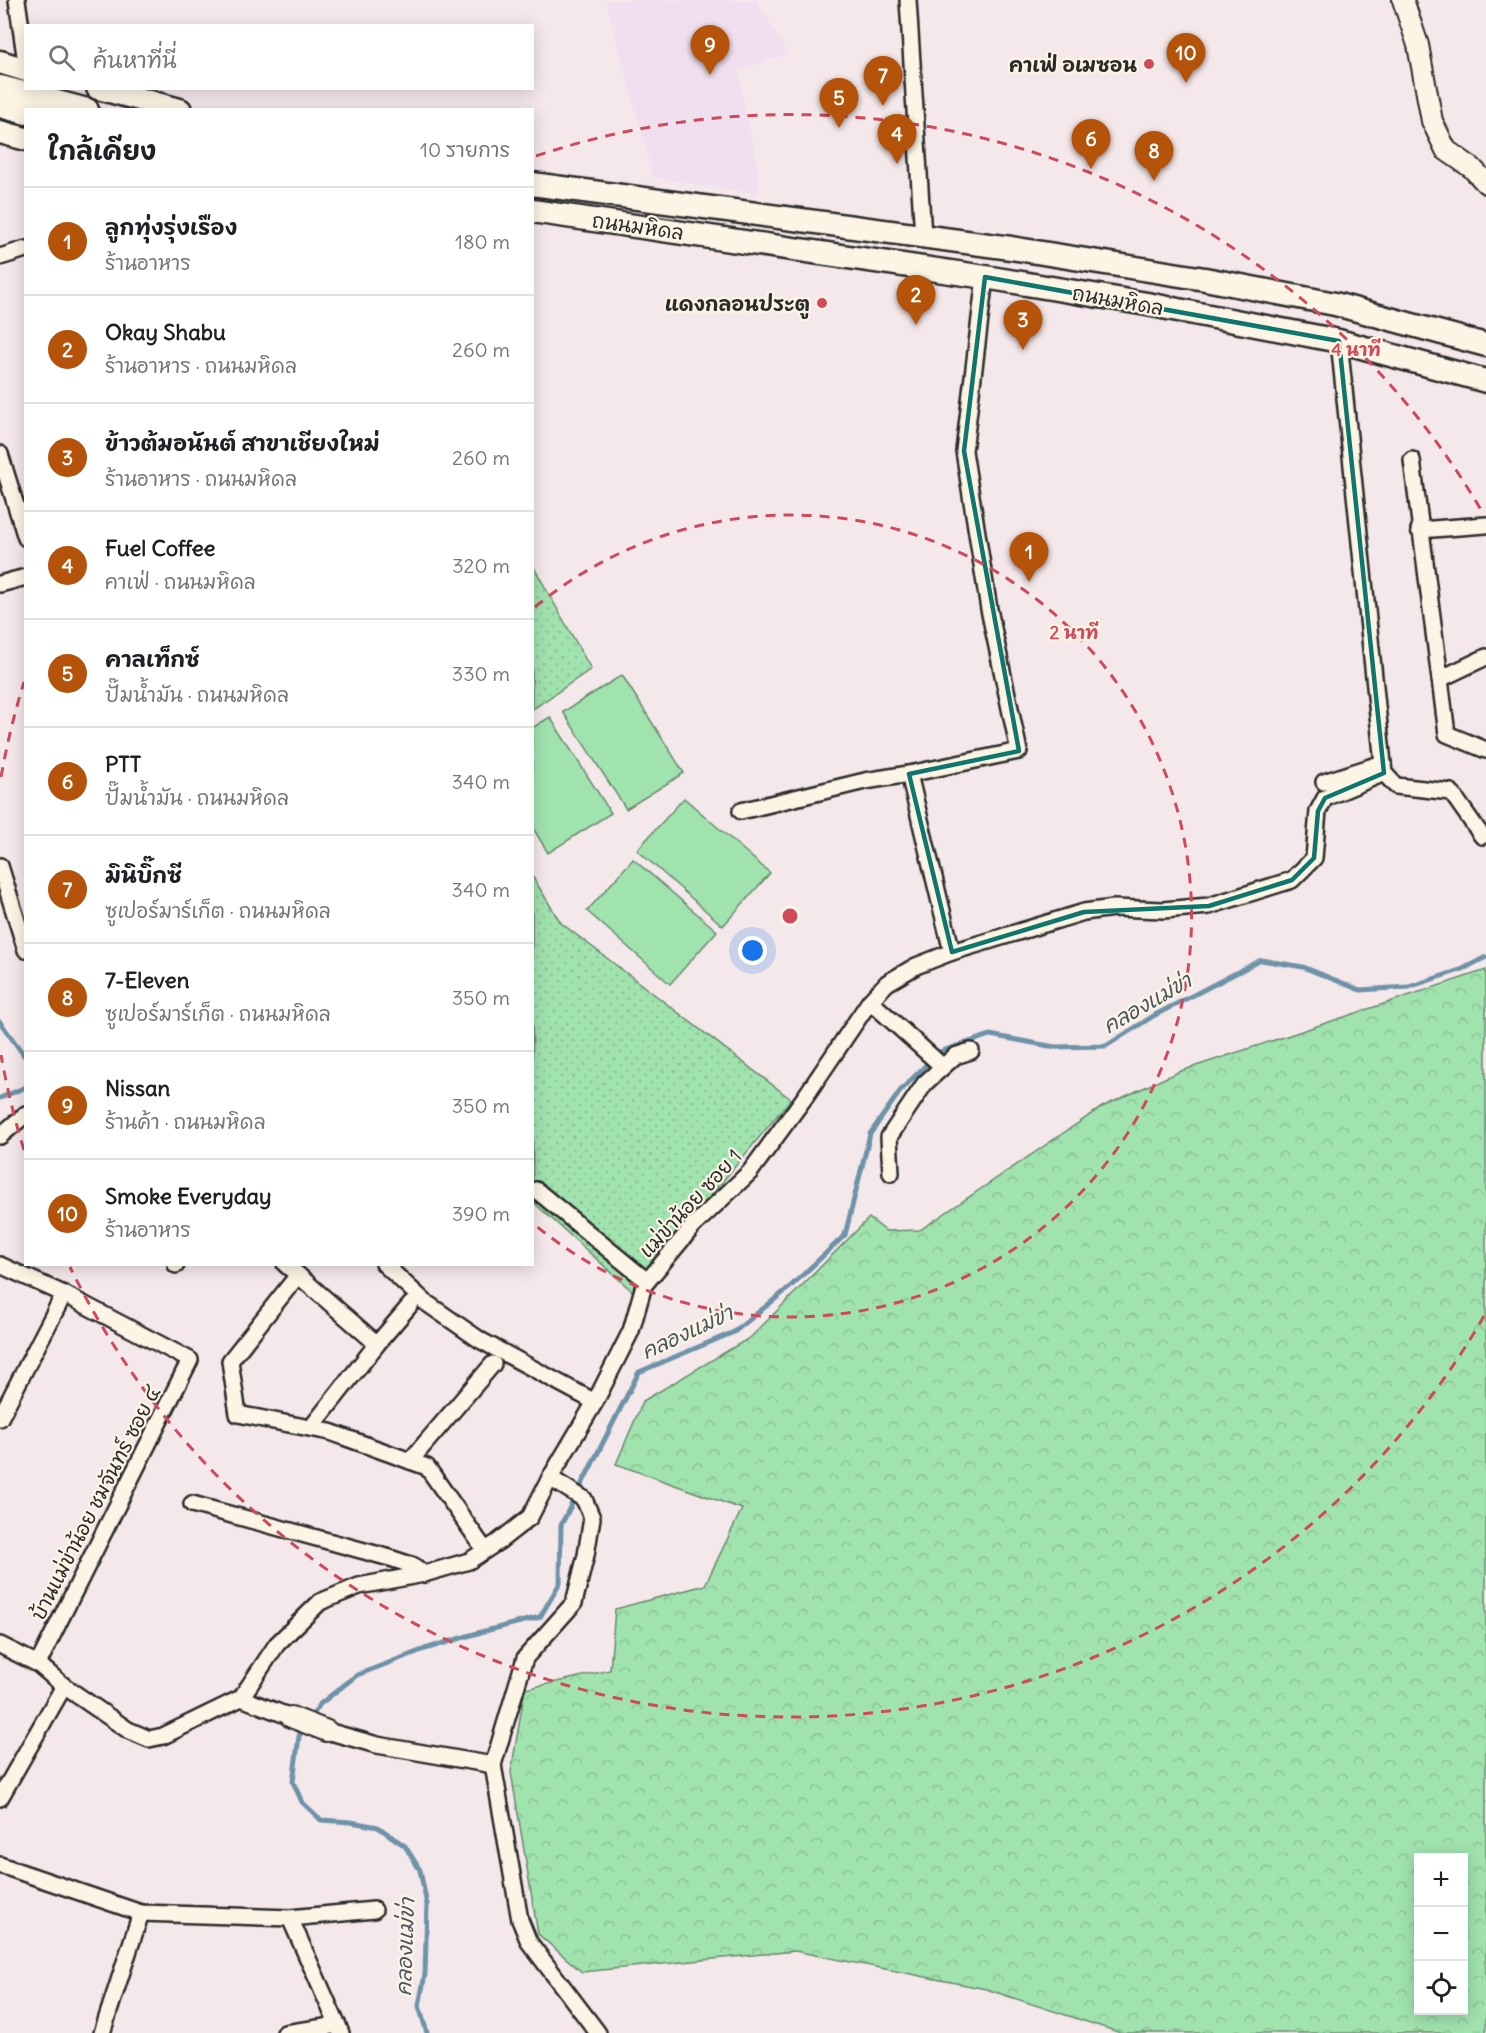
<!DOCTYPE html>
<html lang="th">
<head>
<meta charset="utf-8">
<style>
	:root { --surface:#fff; --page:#f2f2f2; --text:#202124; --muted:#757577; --line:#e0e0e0; --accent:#b45309 }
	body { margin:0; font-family:Delius,"Playpen Sans Thai",sans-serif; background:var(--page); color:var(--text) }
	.controls { position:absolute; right:18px; bottom:18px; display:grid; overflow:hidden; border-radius:0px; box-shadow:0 3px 15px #0003 }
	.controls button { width:54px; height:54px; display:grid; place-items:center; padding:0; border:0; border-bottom:2px solid var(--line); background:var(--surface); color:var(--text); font:30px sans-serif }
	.you { position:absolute; left:753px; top:951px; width:21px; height:21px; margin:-15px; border:4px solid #fff; border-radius:50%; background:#1a73e8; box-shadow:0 0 0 9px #1a73e833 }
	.badge { display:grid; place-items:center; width:39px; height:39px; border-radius:50%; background:var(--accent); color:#fff; font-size:20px; font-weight:700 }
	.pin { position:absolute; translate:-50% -50px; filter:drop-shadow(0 2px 3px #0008) }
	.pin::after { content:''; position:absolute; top:32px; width:21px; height:18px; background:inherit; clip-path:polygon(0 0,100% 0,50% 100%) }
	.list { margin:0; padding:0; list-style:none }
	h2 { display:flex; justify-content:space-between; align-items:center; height:78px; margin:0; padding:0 24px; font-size:26px }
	h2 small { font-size:20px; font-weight:400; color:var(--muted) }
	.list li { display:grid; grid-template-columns:39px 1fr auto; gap:18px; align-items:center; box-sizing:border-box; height:108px; padding:0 24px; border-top:2px solid var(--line) }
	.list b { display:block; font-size:22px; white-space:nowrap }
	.list p { margin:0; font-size:20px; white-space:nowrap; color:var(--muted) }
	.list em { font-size:20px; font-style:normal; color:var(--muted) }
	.icon { flex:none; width:33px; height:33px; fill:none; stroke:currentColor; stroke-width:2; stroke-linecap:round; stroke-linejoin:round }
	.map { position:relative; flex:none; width:1486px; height:2033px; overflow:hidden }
	.search { position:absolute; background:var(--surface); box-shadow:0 3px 15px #0003; left:24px; top:24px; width:510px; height:66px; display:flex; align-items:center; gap:15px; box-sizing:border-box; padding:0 21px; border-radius:0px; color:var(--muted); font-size:22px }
	.panel { position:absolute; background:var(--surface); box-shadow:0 3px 15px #0003; left:24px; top:108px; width:510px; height:1158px; border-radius:0px }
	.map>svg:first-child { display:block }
	.built { fill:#f0dfef }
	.grass { fill:url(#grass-dots); stroke:#66876c; stroke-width:1.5 }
	.forest { fill:url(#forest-crowns); stroke:#66876c; stroke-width:1.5; fill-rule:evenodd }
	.park { fill:#a0e3ae; stroke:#66876c; stroke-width:1.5 }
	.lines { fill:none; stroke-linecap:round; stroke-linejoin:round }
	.stream { stroke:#6e92a8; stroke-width:5 }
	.minor-casing { stroke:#2b2b2b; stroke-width:20 }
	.tertiary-casing { stroke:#2b2b2b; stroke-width:24 }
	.secondary-casing { stroke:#2b2b2b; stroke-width:27 }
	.minor { stroke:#fcf5e5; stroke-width:15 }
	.tertiary { stroke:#fcf5e5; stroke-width:20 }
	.secondary { stroke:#fcf5e5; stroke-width:22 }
	.marked { fill:none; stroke:#0f766e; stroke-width:4.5; stroke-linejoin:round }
	.ring { fill:none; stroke:#d1495b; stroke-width:3; stroke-dasharray:10 8 }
	.poi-dot { fill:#d1495b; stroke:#fcf5e5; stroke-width:2 }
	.labels { text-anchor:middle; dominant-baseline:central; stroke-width:4.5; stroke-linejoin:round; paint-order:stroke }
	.poi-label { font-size:20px; font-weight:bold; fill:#2b2b2b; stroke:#fcf5e5; text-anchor:end }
	.street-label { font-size:20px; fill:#2b2b2b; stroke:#fcf5e5 }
	.water-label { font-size:21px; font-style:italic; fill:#47565f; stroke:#fcf5e5 }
	.centre { fill:#d1495b; stroke:#fcf5e5; stroke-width:3 }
	.ring-label { font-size:18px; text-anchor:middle; font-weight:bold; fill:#d1495b; stroke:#fcf5e5; stroke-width:4.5; stroke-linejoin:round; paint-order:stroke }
</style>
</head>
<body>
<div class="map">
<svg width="1486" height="2033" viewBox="0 0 1486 2033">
	<defs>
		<pattern id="grass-dots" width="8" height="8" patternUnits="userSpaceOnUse" patternTransform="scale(1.5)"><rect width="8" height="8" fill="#a0e3ae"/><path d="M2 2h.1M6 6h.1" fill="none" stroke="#8ac396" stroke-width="1.8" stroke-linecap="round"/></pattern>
		<pattern id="forest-crowns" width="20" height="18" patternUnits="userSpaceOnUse" patternTransform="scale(1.5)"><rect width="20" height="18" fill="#a0e3ae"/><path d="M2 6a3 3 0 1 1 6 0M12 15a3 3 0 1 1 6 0" fill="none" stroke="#8ac396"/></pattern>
	</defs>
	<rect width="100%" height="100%" fill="#f5e8eb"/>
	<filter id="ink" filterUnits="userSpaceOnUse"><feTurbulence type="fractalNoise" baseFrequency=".0167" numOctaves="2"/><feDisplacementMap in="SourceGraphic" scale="12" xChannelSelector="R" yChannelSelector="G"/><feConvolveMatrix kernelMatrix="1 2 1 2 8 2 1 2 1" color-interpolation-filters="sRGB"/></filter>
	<g filter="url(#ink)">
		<!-- built -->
		<path class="built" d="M 606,0 L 757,0 L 788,54 L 738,71 L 759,176 L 758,194 L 653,177 Z"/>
		<!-- grass -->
		<g class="grass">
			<path d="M 532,564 L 591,669 L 533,709 L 532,709 Z"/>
			<path d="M 532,876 L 561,923 L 791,1099 L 632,1291 L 533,1202 Z"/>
		</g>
		<!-- forest -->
		<path class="forest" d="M 1486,970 L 1486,2033 L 1121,2033 L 986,1989 L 795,1951 L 582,1972 L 538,1934 L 511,1772 L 525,1689 L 610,1670 L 615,1609 L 705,1585 L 742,1509 L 616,1464 L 643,1401 L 751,1337 L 869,1218 L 886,1231 L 920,1230 L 1102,1107 L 1178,1072 ZM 1418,1858 L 1464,1858 L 1464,2010 L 1418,2010 Z"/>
		<!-- park -->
		<g class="park">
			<path d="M 622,675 L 684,773 L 626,809 L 563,712 Z"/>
			<path d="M 550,717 L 611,813 L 548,853 L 533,828 L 532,728 Z"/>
			<path d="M 684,798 L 770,873 L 723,926 L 637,850 Z"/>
			<path d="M 633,859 L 717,931 L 670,984 L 587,911 Z"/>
		</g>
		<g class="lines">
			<!-- stream -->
			<g class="stream">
				<path d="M 0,1022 L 26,1058"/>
				<path d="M 0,1098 L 26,1087"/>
				<path d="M 427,2033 L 419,2006 L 425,1974 L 427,1905 L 420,1870 L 405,1846 L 378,1827 L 351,1822 L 321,1820 L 302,1802 L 293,1782 L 299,1736 L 320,1704 L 357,1675 L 425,1649 L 481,1632 L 540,1617 L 560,1583 L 561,1525 L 639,1372 L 734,1332 L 790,1287 L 845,1235 L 870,1134 L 901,1090 L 939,1052 L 990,1035 L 1055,1047 L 1106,1046 L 1155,1015 L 1261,960 L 1303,967 L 1360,990 L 1409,987 L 1463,969 L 1486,957"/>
			</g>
			<!-- minor casing -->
			<g class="minor-casing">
				<g id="minor">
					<path d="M 17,0 L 26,62"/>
					<path d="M 908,0 L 923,236"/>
					<path d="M 0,257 L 26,249"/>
					<path d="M 1339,341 L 1384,773 L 1396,786 L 1451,792 L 1482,836"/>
					<path d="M 0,454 L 26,538"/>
					<path d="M 1412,460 L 1447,734 L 1486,750"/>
					<path d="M 1419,530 L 1486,525"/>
					<path d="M 0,584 L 26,577"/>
					<path d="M 1440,679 L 1486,657"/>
					<path d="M 909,774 L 952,952"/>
					<path d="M 1324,782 L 1383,763"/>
					<path d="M 741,811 L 865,781 L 909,774 L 1019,751 L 989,609 L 964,451 L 985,277"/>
					<path d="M 0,866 L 26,950"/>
					<path d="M 870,1001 L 942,1066"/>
					<path d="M 0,1136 L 26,1114"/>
					<path d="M 891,1173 L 889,1137 L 925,1083 L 955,1056 L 971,1051"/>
					<path d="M 536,1190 L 647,1281"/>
					<path d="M 285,1264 L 298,1275 L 230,1361 L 238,1414 L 330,1432 L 427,1467 L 485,1550"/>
					<path d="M 384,1264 L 425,1302 L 480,1340 L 595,1402"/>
					<path d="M 0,1265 L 64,1294 L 190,1360 L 38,1664"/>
					<path d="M 176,1265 L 176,1264"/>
					<path d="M 298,1275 L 377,1344"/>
					<path d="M 0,1418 L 64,1294"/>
					<path d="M 311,1428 L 377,1344 L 411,1304"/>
					<path d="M 410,1461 L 493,1364"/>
					<path d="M 550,1478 L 584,1499 L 592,1518 L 586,1555 L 574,1603 L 525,1658 L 493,1765 L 520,1920 L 529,1942 L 598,2033"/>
					<path d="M 192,1504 L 390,1558 L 414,1566 L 424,1574"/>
					<path d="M 0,1645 L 38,1664 L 64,1686 L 128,1730 L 149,1739 L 163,1736 L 241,1698 L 277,1644 L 320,1602 L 359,1586 L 424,1574 L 469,1561 L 498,1542 L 530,1517 L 550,1478 L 595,1402 L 631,1331 L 644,1285 L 694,1225 L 750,1172 L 805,1097 L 870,1001 L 887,983 L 916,966 L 952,952 L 1084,912 L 1114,908 L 1163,910 L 1209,906 L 1292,880 L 1314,858 L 1318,811 L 1325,798 L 1384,773"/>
					<path d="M 241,1698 L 291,1717"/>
					<path d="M 327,1731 L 377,1745 L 493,1765"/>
					<path d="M 0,1798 L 64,1686"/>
					<path d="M 0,1865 L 141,1913 L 290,1918 L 374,1910"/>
					<path d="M 290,1918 L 341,2033"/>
					<path d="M 102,2033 L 141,1913"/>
					<path d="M 285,2033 L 338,2025"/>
				</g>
			</g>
			<!-- tertiary casing -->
			<g class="tertiary-casing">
				<g id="tertiary">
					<path d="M 1403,0 L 1418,45 L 1432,121 L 1446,150 L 1472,168 L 1486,183"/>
					<path d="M 291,1717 L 327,1731"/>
				</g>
			</g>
			<!-- secondary casing -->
			<g class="secondary-casing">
				<g id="secondary">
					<path d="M 0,62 L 26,70"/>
					<path d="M 0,87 L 87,110"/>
					<path d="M 98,88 L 180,110"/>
					<path d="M 0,106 L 26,113"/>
					<path d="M 0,132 L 26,139"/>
					<path d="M 532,184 L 1011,248 L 1205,279 L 1335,304 L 1486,345"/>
					<path d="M 532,211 L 985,277 L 1147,304 L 1339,341 L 1486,381"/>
				</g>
			</g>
			<!-- minor -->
			<use href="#minor" class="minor"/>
			<!-- tertiary -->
			<use href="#tertiary" class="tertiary"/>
			<!-- secondary -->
			<use href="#secondary" class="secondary"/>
		</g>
	</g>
	<!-- marked area -->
	<path class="marked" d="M 985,277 L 1339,341 L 1384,773 L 1325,798 L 1318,811 L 1314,858 L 1292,880 L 1209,906 L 1084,912 L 952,952 L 909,774 L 1019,751 L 964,451 Z"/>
	<!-- distance rings -->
	<g class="ring">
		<path d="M535 607A401 401 0 1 1 535 1225"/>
		<path d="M1484 1316A801 801 0 0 1 70 1267M24 1150A801 801 0 0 1 1 1055M1 777A801 801 0 0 1 24 682M536 156A801 801 0 0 1 1484 515"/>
	</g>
	<!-- markers -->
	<g class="poi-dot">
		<circle cx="1149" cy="64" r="6"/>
		<circle cx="822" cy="303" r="6"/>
	</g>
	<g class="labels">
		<!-- poi labels -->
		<g class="poi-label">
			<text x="1137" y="64">คาเฟ่ อเมซอน</text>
			<text x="810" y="303">แดงกลอนประตู</text>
		</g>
		<!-- street labels -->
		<g class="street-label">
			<text transform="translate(638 226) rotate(8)">ถนนมหิดล</text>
			<text transform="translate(1118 300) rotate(10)">ถนนมหิดล</text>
			<text transform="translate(690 1203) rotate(-47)">แม่ข่าน้อย ซอย 1</text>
			<text transform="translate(95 1503) rotate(-63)">บ้านแม่ข่าน้อย ชมจันทร์ ซอย ๔</text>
		</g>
		<!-- water labels -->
		<g class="water-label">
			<text transform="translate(1147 1003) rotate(-30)">คลองแม่ข่า</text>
			<text transform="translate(687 1332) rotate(-25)">คลองแม่ข่า</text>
			<text transform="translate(405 1947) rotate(-88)">คลองแม่ข่า</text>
		</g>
	</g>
	<circle cx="790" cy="916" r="9" class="centre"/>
	<g class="ring-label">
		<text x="1356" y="356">4 นาที</text>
		<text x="1074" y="639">2 นาที</text>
	</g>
</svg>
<div class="controls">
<button>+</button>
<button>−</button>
<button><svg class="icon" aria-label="locate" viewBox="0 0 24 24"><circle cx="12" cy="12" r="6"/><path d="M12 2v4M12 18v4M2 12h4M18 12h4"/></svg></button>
</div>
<div class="you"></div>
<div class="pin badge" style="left:1029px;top:582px">1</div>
<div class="pin badge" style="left:916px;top:325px">2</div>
<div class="pin badge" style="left:1023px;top:350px">3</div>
<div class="pin badge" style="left:897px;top:164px">4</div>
<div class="pin badge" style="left:839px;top:128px">5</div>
<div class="pin badge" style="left:1091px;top:169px">6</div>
<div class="pin badge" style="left:883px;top:106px">7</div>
<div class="pin badge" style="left:1154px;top:181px">8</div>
<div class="pin badge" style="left:710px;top:75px">9</div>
<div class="pin badge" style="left:1186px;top:83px">10</div>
<div class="search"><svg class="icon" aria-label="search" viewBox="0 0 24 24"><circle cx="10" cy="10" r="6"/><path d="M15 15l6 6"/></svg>ค้นหาที่นี่</div>
<section class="panel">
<h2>ใกล้เคียง<small>10 รายการ</small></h2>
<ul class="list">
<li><span class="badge">1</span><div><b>ลูกทุ่งรุ่งเรือง</b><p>ร้านอาหาร</p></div><em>180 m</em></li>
<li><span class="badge">2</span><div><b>Okay Shabu</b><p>ร้านอาหาร · ถนนมหิดล</p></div><em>260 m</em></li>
<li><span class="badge">3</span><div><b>ข้าวต้มอนันต์ สาขาเชียงใหม่</b><p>ร้านอาหาร · ถนนมหิดล</p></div><em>260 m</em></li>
<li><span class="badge">4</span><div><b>Fuel Coffee</b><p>คาเฟ่ · ถนนมหิดล</p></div><em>320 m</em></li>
<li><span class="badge">5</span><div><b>คาลเท็กซ์</b><p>ปั๊มน้ำมัน · ถนนมหิดล</p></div><em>330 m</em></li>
<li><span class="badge">6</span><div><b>PTT</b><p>ปั๊มน้ำมัน · ถนนมหิดล</p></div><em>340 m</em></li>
<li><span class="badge">7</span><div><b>มินิบิ๊กซี</b><p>ซูเปอร์มาร์เก็ต · ถนนมหิดล</p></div><em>340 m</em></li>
<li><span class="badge">8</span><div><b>7-Eleven</b><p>ซูเปอร์มาร์เก็ต · ถนนมหิดล</p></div><em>350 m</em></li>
<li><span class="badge">9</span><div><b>Nissan</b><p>ร้านค้า · ถนนมหิดล</p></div><em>350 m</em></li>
<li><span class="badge">10</span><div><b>Smoke Everyday</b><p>ร้านอาหาร</p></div><em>390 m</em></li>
</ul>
</section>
</div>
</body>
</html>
